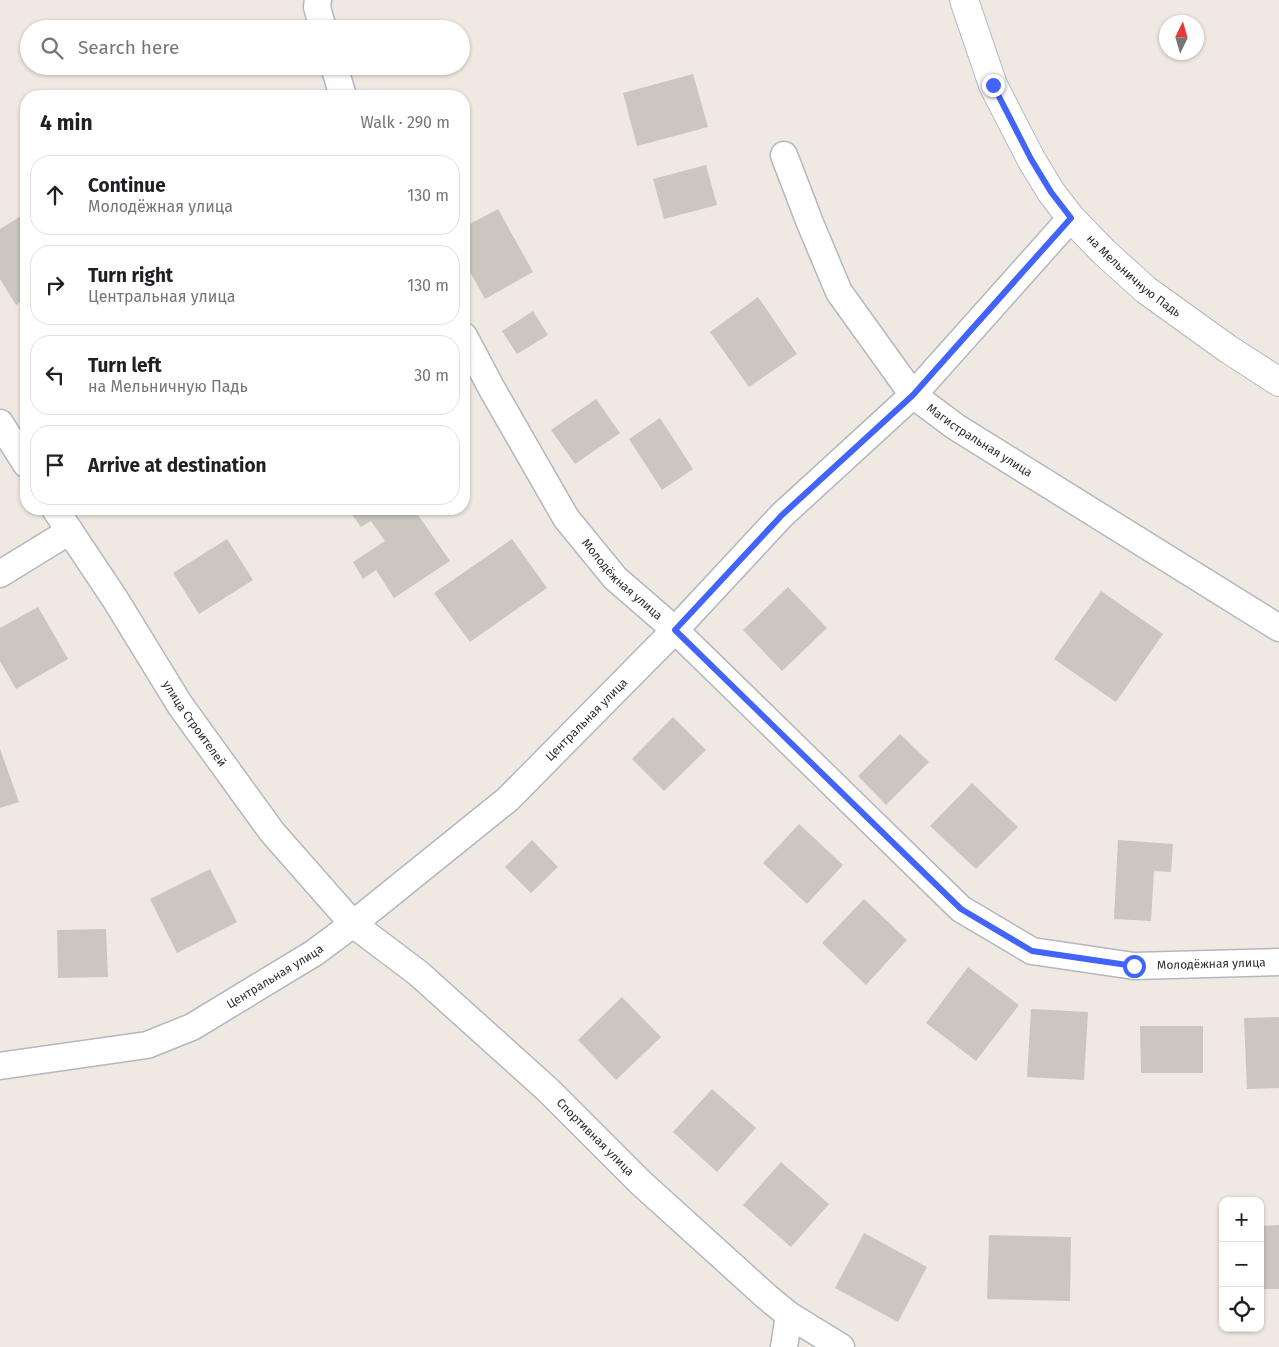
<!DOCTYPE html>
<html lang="en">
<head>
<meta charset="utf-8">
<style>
	:root { --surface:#fff; --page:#f6f6f6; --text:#202124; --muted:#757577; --line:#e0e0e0 }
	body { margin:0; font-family:"Fira Sans",sans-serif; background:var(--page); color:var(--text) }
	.controls { position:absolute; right:15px; bottom:15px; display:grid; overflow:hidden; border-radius:10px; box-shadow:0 1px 4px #0004 }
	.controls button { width:45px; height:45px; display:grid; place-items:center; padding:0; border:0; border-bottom:1px solid var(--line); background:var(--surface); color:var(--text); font:25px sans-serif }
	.compass { position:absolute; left:1159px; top:15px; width:45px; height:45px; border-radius:50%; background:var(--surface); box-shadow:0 1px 4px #0004; rotate:5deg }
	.stop { position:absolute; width:15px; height:15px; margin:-11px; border:4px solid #4264fb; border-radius:50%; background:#fff }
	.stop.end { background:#4264fb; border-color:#fff; box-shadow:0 1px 5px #0008 }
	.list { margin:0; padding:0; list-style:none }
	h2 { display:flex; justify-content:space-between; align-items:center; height:65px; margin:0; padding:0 20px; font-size:21px }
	h2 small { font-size:16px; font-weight:400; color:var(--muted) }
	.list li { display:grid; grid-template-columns:32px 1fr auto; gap:15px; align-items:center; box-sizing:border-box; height:80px; margin:0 10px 10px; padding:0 10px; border:1px solid var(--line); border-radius:20px }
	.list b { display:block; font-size:19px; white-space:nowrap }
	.list p { margin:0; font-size:16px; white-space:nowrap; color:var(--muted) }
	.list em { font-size:16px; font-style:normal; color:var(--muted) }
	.icon { flex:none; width:28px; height:28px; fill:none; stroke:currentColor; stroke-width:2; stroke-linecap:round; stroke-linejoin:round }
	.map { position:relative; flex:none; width:1279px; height:1347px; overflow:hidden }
	.search { position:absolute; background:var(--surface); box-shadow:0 1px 4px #0004; left:20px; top:20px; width:450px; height:55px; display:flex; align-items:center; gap:12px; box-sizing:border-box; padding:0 18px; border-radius:28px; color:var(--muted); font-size:19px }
	.panel { position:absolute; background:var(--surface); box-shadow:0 1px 4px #0004; left:20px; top:90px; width:450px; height:425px; border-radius:20px }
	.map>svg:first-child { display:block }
	.building { fill:#cbc7bf }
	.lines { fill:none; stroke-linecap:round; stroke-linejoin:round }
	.street-casing { stroke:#b4b7c1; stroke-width:29 }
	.secondary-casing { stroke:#b4b7c1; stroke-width:30 }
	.street { stroke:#fff; stroke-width:26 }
	.secondary { stroke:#fff; stroke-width:28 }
	.route { stroke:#4264fb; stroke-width:6 }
	.labels { text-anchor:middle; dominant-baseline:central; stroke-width:4; stroke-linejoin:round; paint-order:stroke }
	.street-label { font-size:12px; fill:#2e2e2e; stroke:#fff }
</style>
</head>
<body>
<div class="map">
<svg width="1279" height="1347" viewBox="0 0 1279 1347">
	<rect width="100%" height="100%" fill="#efe9e1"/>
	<!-- building -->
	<g class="building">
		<path d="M 693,74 L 708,127 L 637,146 L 623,93 Z"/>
		<path d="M 706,165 L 717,205 L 664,219 L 653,179 Z"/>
		<path d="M 498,209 L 533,272 L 485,299 L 464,261 L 464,227 Z"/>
		<path d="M 26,213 L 26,298 L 16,305 L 0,279 L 0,229 Z"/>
		<path d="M 758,297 L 797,354 L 749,387 L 710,332 Z"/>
		<path d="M 533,311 L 548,335 L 517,354 L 502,331 Z"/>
		<path d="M 596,399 L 620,433 L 575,464 L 551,430 Z"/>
		<path d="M 660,418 L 693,469 L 662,490 L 629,439 Z"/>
		<path d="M 348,509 L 414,509 L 450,561 L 394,598 L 376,570 L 363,579 L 353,562 L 385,541 L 371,521 L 361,527 Z"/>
		<path d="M 227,539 L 253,580 L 199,614 L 173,573 Z"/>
		<path d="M 512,539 L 547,588 L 470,642 L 434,593 Z"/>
		<path d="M 788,587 L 827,628 L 782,671 L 743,630 Z"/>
		<path d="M 1101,591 L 1163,634 L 1116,702 L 1054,659 Z"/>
		<path d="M 38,607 L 68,659 L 16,689 L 0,661 L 0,628 Z"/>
		<path d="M 673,717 L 706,750 L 664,791 L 632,759 Z"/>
		<path d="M 900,734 L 929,762 L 886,805 L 858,776 Z"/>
		<path d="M 0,749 L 19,802 L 0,808 Z"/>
		<path d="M 972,783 L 1018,827 L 976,869 L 930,826 Z"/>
		<path d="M 799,824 L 843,865 L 807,904 L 763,863 Z"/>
		<path d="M 532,840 L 558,867 L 531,893 L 505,867 Z"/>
		<path d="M 1118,840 L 1173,844 L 1171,872 L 1154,871 L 1151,921 L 1114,919 Z"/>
		<path d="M 210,869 L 237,922 L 177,953 L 150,899 Z"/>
		<path d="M 864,899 L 907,940 L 866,985 L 822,943 Z"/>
		<path d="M 106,929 L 108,977 L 58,978 L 57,930 Z"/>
		<path d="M 968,967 L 1019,1005 L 976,1061 L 926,1023 Z"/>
		<path d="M 622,997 L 661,1037 L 616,1080 L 578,1040 Z"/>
		<path d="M 1031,1009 L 1088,1012 L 1084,1080 L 1027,1077 Z"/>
		<path d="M 1279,1017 L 1279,1088 L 1247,1089 L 1244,1018 Z"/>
		<path d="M 1140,1026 L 1203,1026 L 1203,1073 L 1141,1073 Z"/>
		<path d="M 712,1089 L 756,1128 L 717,1172 L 673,1132 Z"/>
		<path d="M 781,1162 L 829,1204 L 791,1247 L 743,1205 Z"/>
		<path d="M 1279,1225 L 1279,1289 L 1260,1289 L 1260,1226 Z"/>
		<path d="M 864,1233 L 927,1267 L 898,1322 L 835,1288 Z"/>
		<path d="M 989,1235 L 1071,1237 L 1070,1301 L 987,1299 Z"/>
	</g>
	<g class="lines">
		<!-- street casing -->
		<g class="street-casing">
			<g id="street">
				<path d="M 318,0 L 317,7 L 323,29"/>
				<path d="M 334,66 L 343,96"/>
				<path id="s1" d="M 784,155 L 810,223 L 839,292 L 913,395 L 956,427 L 1279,628"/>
				<path id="s2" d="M 464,336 L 492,389 L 566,518 L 615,578 L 675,630 L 961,909 L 1032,951 L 1134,966 L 1279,962"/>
				<path d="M 0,423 L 26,464"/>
				<path id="s3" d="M 55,509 L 115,599 L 180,705 L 272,832 L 353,924 L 418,973 L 548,1090 L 641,1183 L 767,1297 L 789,1315 L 841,1347"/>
				<path d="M 0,574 L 70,531"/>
				<path id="s4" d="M 0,1066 L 147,1045 L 192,1027 L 314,953 L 353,924 L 508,799 L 675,630 L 782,515 L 913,395 L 1071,218"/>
				<path d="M 784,1347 L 789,1315"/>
			</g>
		</g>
		<!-- secondary casing -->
		<g class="secondary-casing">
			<g id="secondary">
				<path id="s5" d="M 964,0 L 993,85 L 1031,159 L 1051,192 L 1071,218 L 1104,252 L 1146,290 L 1228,349 L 1279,382"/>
			</g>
		</g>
		<!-- street -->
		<use href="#street" class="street"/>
		<!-- secondary -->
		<use href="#secondary" class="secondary"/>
	</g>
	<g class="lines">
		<!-- route -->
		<path class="route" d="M 993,85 L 1031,159 L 1051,192 L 1071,218 L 913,395 L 782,515 L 675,630 L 961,909 L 1032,951 L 1134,966"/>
	</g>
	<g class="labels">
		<!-- street labels -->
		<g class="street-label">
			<text stroke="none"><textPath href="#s5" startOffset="330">на Мельничную Падь</textPath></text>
			<text stroke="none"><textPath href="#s1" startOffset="355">Магистральная улица</textPath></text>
			<text stroke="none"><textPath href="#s2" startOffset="292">Молодёжная улица</textPath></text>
			<text stroke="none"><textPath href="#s4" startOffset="699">Центральная улица</textPath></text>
			<text stroke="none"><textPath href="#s3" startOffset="256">улица Строителей</textPath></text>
			<text stroke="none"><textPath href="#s2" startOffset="1028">Молодёжная улица</textPath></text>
			<text stroke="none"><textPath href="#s4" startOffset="294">Центральная улица</textPath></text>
			<text stroke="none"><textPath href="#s3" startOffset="835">Спортивная улица</textPath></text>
		</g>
	</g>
</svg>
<div class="controls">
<button>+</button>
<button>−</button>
<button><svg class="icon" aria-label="locate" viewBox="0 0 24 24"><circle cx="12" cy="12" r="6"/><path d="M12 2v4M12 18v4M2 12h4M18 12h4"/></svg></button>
</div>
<svg class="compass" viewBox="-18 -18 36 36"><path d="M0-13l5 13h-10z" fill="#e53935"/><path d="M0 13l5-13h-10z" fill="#757577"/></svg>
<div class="stop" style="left:1134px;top:966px"></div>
<div class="stop end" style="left:993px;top:85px"></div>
<div class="search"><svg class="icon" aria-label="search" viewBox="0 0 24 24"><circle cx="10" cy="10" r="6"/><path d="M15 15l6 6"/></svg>Search here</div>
<section class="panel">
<h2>4 min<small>Walk · 290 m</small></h2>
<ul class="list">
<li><svg class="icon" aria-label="ahead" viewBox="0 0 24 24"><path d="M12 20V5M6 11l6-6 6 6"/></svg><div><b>Continue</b><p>Молодёжная улица</p></div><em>130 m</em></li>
<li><svg class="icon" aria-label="right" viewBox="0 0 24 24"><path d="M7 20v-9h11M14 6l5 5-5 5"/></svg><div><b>Turn right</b><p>Центральная улица</p></div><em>130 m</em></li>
<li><svg class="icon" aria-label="left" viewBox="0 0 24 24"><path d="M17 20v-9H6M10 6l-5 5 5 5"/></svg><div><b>Turn left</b><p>на Мельничную Падь</p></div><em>30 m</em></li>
<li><svg class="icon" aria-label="arrive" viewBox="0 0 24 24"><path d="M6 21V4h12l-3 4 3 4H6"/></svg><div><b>Arrive at destination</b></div></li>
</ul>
</section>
</div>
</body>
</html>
